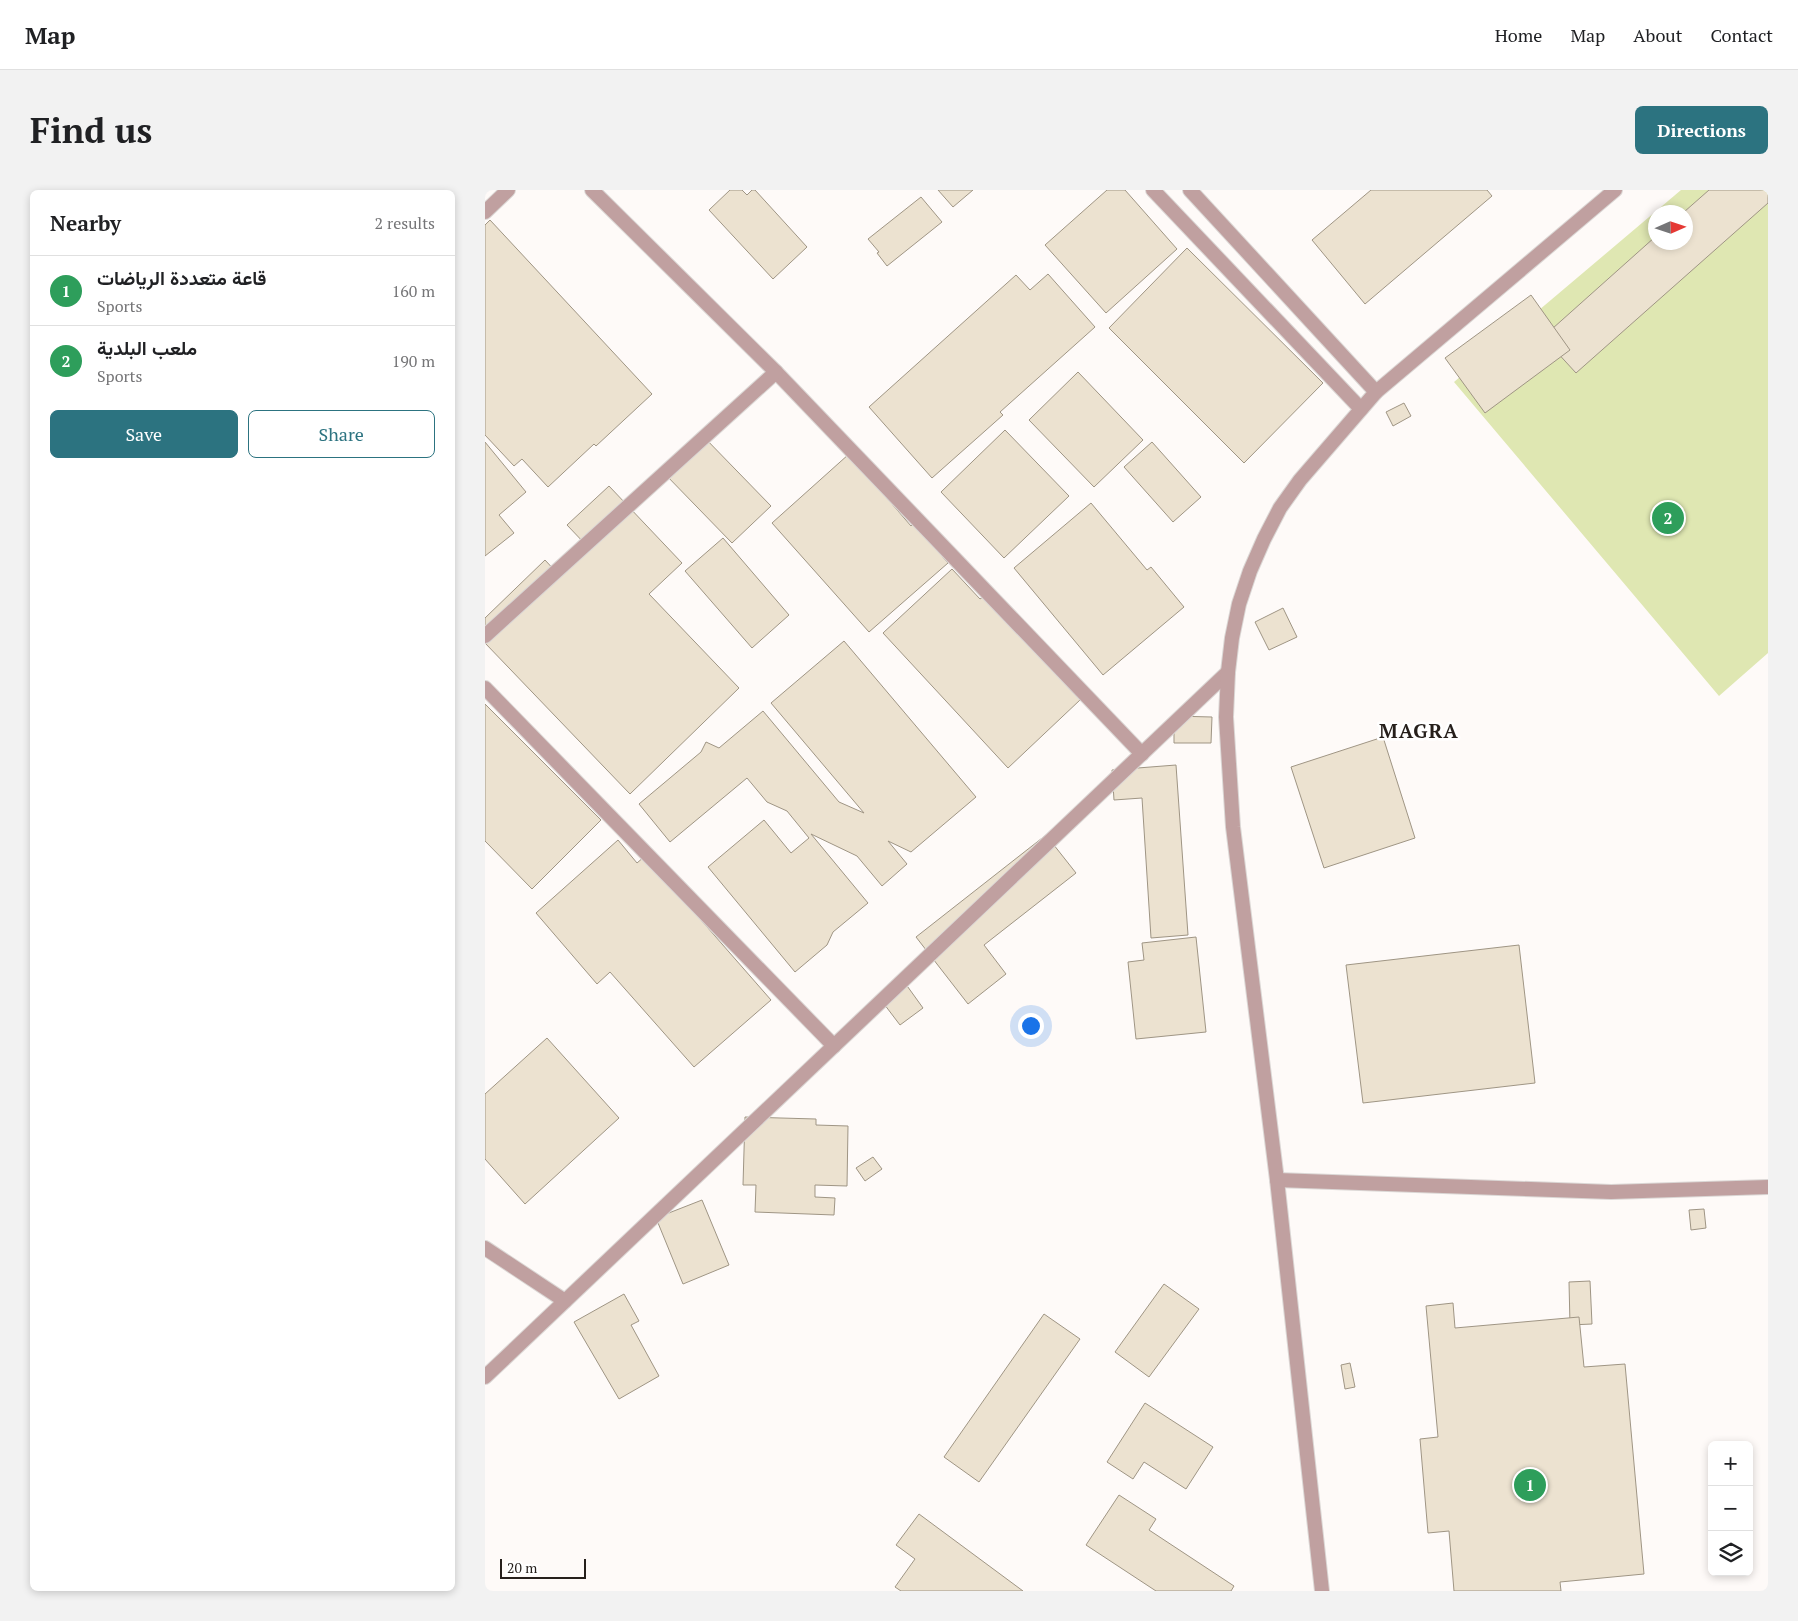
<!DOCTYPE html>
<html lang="en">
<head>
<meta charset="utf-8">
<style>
	:root { --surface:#fff; --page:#f2f2f2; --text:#202124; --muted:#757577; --line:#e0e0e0; --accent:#2c7380 }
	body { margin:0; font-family:"PT Serif",Vazirmatn,serif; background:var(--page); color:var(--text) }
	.controls { position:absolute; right:15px; bottom:15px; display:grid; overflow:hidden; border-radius:8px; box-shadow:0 2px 8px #0003 }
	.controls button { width:45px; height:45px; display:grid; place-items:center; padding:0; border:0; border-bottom:1px solid var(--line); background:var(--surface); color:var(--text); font:25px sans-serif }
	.compass { position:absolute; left:1163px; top:15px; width:45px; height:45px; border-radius:50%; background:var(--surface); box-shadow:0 2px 8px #0003; rotate:87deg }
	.scale { position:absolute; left:15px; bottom:12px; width:86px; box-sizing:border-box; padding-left:5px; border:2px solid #261f1b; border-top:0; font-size:14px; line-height:18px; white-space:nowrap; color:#261f1b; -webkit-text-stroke:4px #fff; paint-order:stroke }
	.you { position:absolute; left:545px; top:835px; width:18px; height:18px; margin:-12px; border:4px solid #fff; border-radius:50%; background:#1a73e8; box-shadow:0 0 0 8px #1a73e833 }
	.badge { display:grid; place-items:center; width:32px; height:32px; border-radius:50%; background:var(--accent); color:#fff; font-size:16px; font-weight:700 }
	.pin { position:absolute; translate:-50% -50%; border:2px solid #fff; box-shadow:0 1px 5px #0006 }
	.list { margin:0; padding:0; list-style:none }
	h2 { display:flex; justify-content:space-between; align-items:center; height:65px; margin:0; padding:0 20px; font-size:21px }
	h2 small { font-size:16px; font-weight:400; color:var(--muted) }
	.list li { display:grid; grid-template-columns:32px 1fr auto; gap:15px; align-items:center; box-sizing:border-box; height:70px; padding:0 20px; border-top:1px solid var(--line) }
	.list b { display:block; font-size:19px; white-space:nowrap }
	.list p { margin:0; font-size:16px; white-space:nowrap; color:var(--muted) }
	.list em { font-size:16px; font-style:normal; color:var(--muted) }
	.actions { display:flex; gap:10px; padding:15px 20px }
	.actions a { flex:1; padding:11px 0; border:1px solid var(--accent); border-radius:8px; text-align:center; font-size:18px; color:var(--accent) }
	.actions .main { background:var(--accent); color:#fff }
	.icon { flex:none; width:28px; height:28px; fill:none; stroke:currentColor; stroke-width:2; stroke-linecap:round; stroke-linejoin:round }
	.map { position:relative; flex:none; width:1283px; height:1401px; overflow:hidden; border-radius:8px }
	header { display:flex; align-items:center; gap:30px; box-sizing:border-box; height:70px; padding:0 25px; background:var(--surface); border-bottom:1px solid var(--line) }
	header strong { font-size:24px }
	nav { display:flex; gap:28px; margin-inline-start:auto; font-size:18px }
	.intro { display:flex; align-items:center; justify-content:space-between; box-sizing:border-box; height:120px; padding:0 30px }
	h1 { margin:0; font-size:35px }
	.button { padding:12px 22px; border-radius:8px; background:var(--accent); color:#fff; font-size:18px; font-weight:700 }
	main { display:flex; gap:30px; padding:0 30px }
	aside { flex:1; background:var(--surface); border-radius:8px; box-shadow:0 2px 8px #0003 }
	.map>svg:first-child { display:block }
	.green { fill:#dfe7b2; fill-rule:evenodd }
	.building { fill:#ece2d0; stroke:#9f9584 }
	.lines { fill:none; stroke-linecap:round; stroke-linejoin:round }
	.minor-casing { stroke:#dbd7d5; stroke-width:16 }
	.tertiary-casing { stroke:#dbd7d5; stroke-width:16 }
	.minor { stroke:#c0a0a0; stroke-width:14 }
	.tertiary { stroke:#c0a0a0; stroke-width:14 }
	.labels { text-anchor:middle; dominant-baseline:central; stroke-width:5; stroke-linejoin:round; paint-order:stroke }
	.district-label { font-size:20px; font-weight:bold; letter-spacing:1px; fill:#261f1b; stroke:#fff }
</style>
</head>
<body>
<header>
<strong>Map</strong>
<nav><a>Home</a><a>Map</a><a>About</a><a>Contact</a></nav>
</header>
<div class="intro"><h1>Find us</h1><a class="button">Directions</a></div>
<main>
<aside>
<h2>Nearby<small>2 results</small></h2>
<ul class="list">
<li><span class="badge" style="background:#2e9e5b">1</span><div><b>قاعة متعددة الرياضات</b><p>Sports</p></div><em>160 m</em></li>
<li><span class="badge" style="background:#2e9e5b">2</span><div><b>ملعب البلدية</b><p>Sports</p></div><em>190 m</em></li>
</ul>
<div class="actions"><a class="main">Save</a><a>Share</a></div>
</aside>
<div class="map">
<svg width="1283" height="1401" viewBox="0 0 1283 1401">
	<rect width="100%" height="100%" fill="#fefaf8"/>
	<!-- green -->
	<path class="green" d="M 1196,0 L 1283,0 L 1283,463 L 1234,506 L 969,192 ZM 1170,22 L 1200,22 L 1200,52 L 1170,52 Z"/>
	<!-- building -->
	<g class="building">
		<path d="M 245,0 L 257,0 L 262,5 L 267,0 L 270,0 L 322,57 L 288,89 L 224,20 Z"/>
		<path d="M 453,0 L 488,0 L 468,17 Z"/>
		<path d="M 622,0 L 640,0 L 692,59 L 621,123 L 560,55 Z"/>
		<path d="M 886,0 L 1002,0 L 1007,6 L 880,114 L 827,50 Z"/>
		<path d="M 1224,0 L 1283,0 L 1283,13 L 1091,183 L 1058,147 L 1170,47 L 1170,52 L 1200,52 L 1200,22 L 1199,22 Z"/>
		<path d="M 436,7 L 457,32 L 402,76 L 392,63 L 394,62 L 383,49 Z"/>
		<path d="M 5,30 L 167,204 L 111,256 L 109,254 L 63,297 L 37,269 L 29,276 L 0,245 L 0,35 Z"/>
		<path d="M 702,58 L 838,193 L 759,273 L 624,138 Z"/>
		<path d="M 563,84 L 610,137 L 515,222 L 518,225 L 447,288 L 384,217 L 531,85 L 545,100 Z"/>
		<path d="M 1046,105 L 1085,160 L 1000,223 L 960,168 Z"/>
		<path d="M 593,182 L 658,250 L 609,297 L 544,230 Z"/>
		<path d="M 919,213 L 926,226 L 908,236 L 901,222 Z"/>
		<path d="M 520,240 L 584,306 L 519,368 L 456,302 Z"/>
		<path d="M 216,244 L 286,316 L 247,353 L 178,282 Z"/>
		<path d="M 0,252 L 41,302 L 14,325 L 29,343 L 0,366 Z"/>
		<path d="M 667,252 L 716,307 L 688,332 L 639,277 Z"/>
		<path d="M 364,264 L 426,336 L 429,333 L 463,373 L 384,442 L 287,333 Z"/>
		<path d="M 124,296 L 197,373 L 164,404 L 254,498 L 145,604 L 0,453 L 0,428 L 60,370 L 73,384 L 102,356 L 82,335 Z"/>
		<path d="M 606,313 L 662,380 L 666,377 L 699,417 L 618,485 L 529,378 Z"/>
		<path d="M 238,348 L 304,425 L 267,458 L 200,381 Z"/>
		<path d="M 467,379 L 495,409 L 499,406 L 595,510 L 523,578 L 398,443 Z"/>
		<path d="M 798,418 L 812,447 L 784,460 L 770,432 Z"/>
		<path d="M 359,451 L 491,607 L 426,662 L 403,651 L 422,674 L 397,696 L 372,666 L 326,644 L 383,713 L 348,742 L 342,755 L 310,782 L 223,677 L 279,630 L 306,663 L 324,648 L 302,621 L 282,612 L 262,588 L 185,652 L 154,614 L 216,562 L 221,552 L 234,558 L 278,521 L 354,612 L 379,623 L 286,513 Z"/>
		<path d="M 0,514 L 116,630 L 47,699 L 0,651 Z"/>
		<path d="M 689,526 L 727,527 L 726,553 L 689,553 Z"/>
		<path d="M 898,547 L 930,648 L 839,678 L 806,577 Z"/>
		<path d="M 691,575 L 703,745 L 666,748 L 657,608 L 629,610 L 627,580 Z"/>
		<path d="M 561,645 L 591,683 L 499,755 L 521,784 L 483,814 L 431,747 Z"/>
		<path d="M 133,650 L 152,673 L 160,666 L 286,810 L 209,877 L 125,782 L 112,794 L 51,723 Z"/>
		<path d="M 711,747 L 721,842 L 651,849 L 643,772 L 659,770 L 657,753 Z"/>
		<path d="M 1034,755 L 1050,893 L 878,913 L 861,775 Z"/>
		<path d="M 420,793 L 438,818 L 415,835 L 396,810 Z"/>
		<path d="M 62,848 L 134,928 L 40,1014 L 0,969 L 0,904 Z"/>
		<path d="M 260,927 L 331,929 L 331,935 L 363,936 L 362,996 L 330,995 L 330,1007 L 350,1008 L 349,1025 L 270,1022 L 271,995 L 258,995 Z"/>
		<path d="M 388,967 L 397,979 L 380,991 L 371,978 Z"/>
		<path d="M 217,1010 L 244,1075 L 198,1094 L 171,1028 Z"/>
		<path d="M 1219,1019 L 1221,1038 L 1206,1040 L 1204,1020 Z"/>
		<path d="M 1105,1091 L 1107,1134 L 1085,1135 L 1084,1092 Z"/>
		<path d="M 679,1094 L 714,1119 L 664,1187 L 630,1162 Z"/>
		<path d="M 139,1104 L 154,1131 L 146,1135 L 174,1186 L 134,1209 L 89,1132 Z"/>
		<path d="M 968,1113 L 970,1138 L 1094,1127 L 1099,1177 L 1140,1174 L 1159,1384 L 1075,1392 L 1076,1401 L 969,1401 L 964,1341 L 943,1343 L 935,1249 L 953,1247 L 941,1116 Z"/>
		<path d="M 559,1124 L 595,1149 L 494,1292 L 459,1267 Z"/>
		<path d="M 865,1173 L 870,1197 L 860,1199 L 856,1175 Z"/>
		<path d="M 660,1213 L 728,1257 L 701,1299 L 659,1272 L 648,1289 L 622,1272 Z"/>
		<path d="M 634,1305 L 671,1329 L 664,1340 L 749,1396 L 746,1401 L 671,1401 L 601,1355 Z"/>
		<path d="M 434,1324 L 538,1401 L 416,1401 L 410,1397 L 430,1369 L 411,1355 Z"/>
	</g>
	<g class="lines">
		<!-- minor casing -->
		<g class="minor-casing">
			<g id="minor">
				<path d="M 107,0 L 291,182 L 657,564"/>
				<path d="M 0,22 L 23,0"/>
				<path d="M 891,202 L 1130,0"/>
				<path d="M 0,446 L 291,182"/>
				<path d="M 0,498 L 349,856"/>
				<path d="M 792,990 L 1126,1002 L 1283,997"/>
				<path d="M 0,1058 L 80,1111"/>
				<path d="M 0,1187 L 743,482"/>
			</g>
		</g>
		<!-- tertiary casing -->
		<g class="tertiary-casing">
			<g id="tertiary">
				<path d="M 668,0 L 876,219"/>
				<path d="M 705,0 L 891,202 L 815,290 L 795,318 L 779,349 L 765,381 L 754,414 L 747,448 L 743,482 L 741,527 L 748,637 L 792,990 L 837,1401"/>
			</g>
		</g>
		<!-- minor -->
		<use href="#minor" class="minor"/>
		<!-- tertiary -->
		<use href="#tertiary" class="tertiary"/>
	</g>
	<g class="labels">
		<!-- district labels -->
		<g class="district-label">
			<text x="934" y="540">MAGRA</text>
		</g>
	</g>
</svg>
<div class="controls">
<button>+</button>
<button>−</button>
<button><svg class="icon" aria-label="layers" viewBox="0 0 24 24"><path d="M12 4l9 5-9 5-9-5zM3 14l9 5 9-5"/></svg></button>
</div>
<svg class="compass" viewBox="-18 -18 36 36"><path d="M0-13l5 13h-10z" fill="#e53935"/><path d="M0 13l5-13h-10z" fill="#757577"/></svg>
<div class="scale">20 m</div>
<div class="you"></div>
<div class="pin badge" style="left:1045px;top:1295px;background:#2e9e5b">1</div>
<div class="pin badge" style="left:1183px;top:328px;background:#2e9e5b">2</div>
</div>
</main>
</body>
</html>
